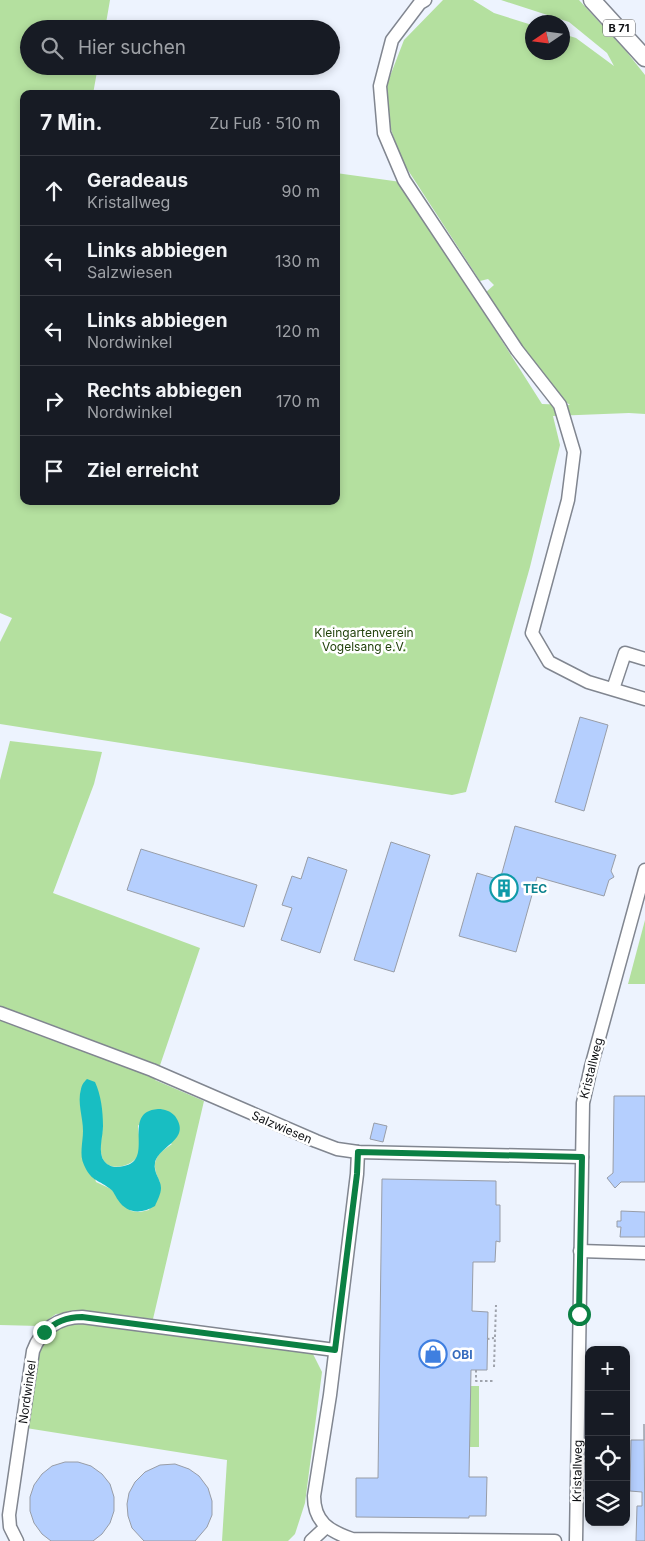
<!DOCTYPE html>
<html lang="de">
<head>
<meta charset="utf-8">
<style>
	:root { --surface:#171b24; --page:#20242c; --text:#f1f3f6; --muted:#9ea1a6; --line:#363941 }
	body { margin:0; font-family:Inter,sans-serif; background:var(--page); color:var(--text) }
	.controls { position:absolute; right:15px; bottom:15px; display:grid; overflow:hidden; border-radius:10px; box-shadow:0 2px 8px #0003 }
	.controls button { width:45px; height:45px; display:grid; place-items:center; padding:0; border:0; border-bottom:1px solid var(--line); background:var(--surface); color:var(--text); font:25px sans-serif }
	.compass { position:absolute; left:525px; top:15px; width:45px; height:45px; border-radius:50%; background:var(--surface); box-shadow:0 2px 8px #0003; rotate:257deg }
	.stop { position:absolute; width:15px; height:15px; margin:-11px; border:4px solid #0b8043; border-radius:50%; background:#fff }
	.stop.end { background:#0b8043; border-color:#fff; box-shadow:0 1px 5px #0008 }
	.list { margin:0; padding:0; list-style:none }
	h2 { display:flex; justify-content:space-between; align-items:center; height:65px; margin:0; padding:0 20px; font-size:21px }
	h2 small { font-size:16px; font-weight:400; color:var(--muted) }
	.list li { display:grid; grid-template-columns:32px 1fr auto; gap:15px; align-items:center; box-sizing:border-box; height:70px; padding:0 20px; border-top:1px solid var(--line) }
	.list b { display:block; font-size:19px; white-space:nowrap }
	.list p { margin:0; font-size:16px; white-space:nowrap; color:var(--muted) }
	.list em { font-size:16px; font-style:normal; color:var(--muted) }
	.icon { flex:none; width:28px; height:28px; fill:none; stroke:currentColor; stroke-width:2; stroke-linecap:round; stroke-linejoin:round }
	.map { position:relative; flex:none; width:645px; height:1541px; overflow:hidden }
	.search { position:absolute; background:var(--surface); box-shadow:0 2px 8px #0003; left:20px; top:20px; width:320px; height:55px; display:flex; align-items:center; gap:12px; box-sizing:border-box; padding:0 18px; border-radius:28px; color:var(--muted); font-size:19px }
	.panel { position:absolute; background:var(--surface); box-shadow:0 2px 8px #0003; left:20px; top:90px; width:320px; height:415px; border-radius:10px }
	.map>svg:first-child { display:block }
	.green { fill:#b4e09f; fill-rule:evenodd }
	.water { fill:#18bec2 }
	.building { fill:#b5cffe; stroke:#989da7 }
	.lines { fill:none; stroke-linecap:round; stroke-linejoin:round }
	.minor-casing { stroke:#818690; stroke-width:15 }
	.major-casing { stroke:#818690; stroke-width:19 }
	.path { stroke:#9fa3ac; stroke-width:2; stroke-dasharray:2.5 2.5; stroke-linecap:butt }
	.minor { stroke:#fff; stroke-width:12 }
	.major { stroke:#fff; stroke-width:16 }
	.route { stroke:#0b8043; stroke-width:6 }
	.labels { text-anchor:middle; dominant-baseline:central; stroke-width:5; stroke-linejoin:round; paint-order:stroke }
	.shield { fill:#fff; stroke:#57585a; stroke-width:1 }
	.shield-label { font-size:11px; font-weight:bold; fill:#0f1114 }
	.park-label { font-size:12px; fill:#21420b; stroke:#fff }
	.culture-label { font-size:12px; font-weight:bold; fill:#0d838f; stroke:#fff; text-anchor:start }
	.street-label { font-size:12px; fill:#0f1114; stroke:#fff }
	.shop-label { font-size:12px; font-weight:bold; fill:#366cbe; stroke:#fff; text-anchor:start }
</style>
</head>
<body>
<div class="map">
<svg width="645" height="1541" viewBox="0 0 645 1541">
	<rect width="100%" height="100%" fill="#edf3fe"/>
	<!-- green -->
	<g class="green">
		<path d="M 0,0 L 110,0 L 105,29 L 29,29 L 29,66 L 98,66 L 93,94 L 24,94 L 24,501 L 336,501 L 336,173 L 401,182 L 542,404 L 570,405 L 562,399 L 526,353 L 485,293 L 494,285 L 488,279 L 480,281 L 402,161 L 387,118 L 387,84 L 404,40 L 443,0 L 473,0 L 494,13 L 532,25 L 532,52 L 562,52 L 563,34 L 576,38 L 614,66 L 607,53 L 569,22 L 501,0 L 579,0 L 626,51 L 645,75 L 645,414 L 629,413 L 553,416 L 560,445 L 530,567 L 466,792 L 452,795 L 0,724 L 0,642 L 12,618 L 0,613 Z"/>
		<path d="M 10,741 L 102,752 L 94,784 L 53,893 L 200,948 L 155,1080 L 204,1101 L 153,1319 L 84,1312 L 56,1314 L 39,1326 L 0,1325 L 0,780 ZM 83,1124 L 103,1126 C 102,1136 99,1148 102,1157 C 107,1173 131,1167 138,1156 C 143,1149 138,1134 138,1125 L 172,1144 C 155,1155 150,1163 160,1182 L 149,1210 L 140,1212 L 131,1211 L 111,1189 L 96,1182 L 83,1134 Z"/>
		<path d="M 645,920 L 645,984 L 628,984 Z"/>
		<path d="M 85,1321 L 313,1354 L 322,1372 L 305,1503 L 295,1534 L 288,1541 L 222,1541 L 227,1460 L 26,1428 L 33,1369 L 41,1345 L 58,1327 Z"/>
		<path d="M 470,1386 L 479,1386 L 479,1447 L 469,1447 Z"/>
	</g>
	<!-- water -->
	<path class="water" d="M 87,1079 L 95,1082 C 101,1095 103,1111 103,1126 C 103,1136 99,1147 102,1157 C 103,1160 106,1164 109,1165 C 113,1168 119,1167 124,1166 C 156,1160 120,1112 158,1109 C 165,1109 170,1111 175,1116 C 192,1140 159,1145 155,1163 C 153,1173 161,1179 161,1188 C 161,1194 157,1201 155,1206 C 142,1214 127,1214 118,1200 C 115,1196 114,1191 109,1188 C 97,1179 91,1181 84,1165 C 79,1155 83,1142 83,1131 C 83,1117 77,1103 81,1089 C 82,1084 84,1082 87,1079 Z"/>
	<!-- building -->
	<g class="building">
		<path d="M 580,717 L 608,725 L 584,811 L 555,802 Z"/>
		<path d="M 515,826 L 616,855 L 611,871 L 614,877 L 609,880 L 604,896 L 537,877 L 516,952 L 459,936 L 477,873 L 500,880 Z"/>
		<path d="M 391,842 L 430,855 L 394,972 L 354,960 Z"/>
		<path d="M 141,849 L 257,885 L 244,927 L 127,890 Z"/>
		<path d="M 308,857 L 347,870 L 320,953 L 281,940 L 292,908 L 282,905 L 292,876 L 301,879 Z"/>
		<path d="M 614,1096 L 645,1096 L 645,1182 L 621,1182 L 615,1188 L 607,1178 L 613,1173 Z"/>
		<path d="M 374,1123 L 387,1126 L 383,1142 L 370,1139 Z"/>
		<path d="M 382,1179 L 496,1181 L 496,1205 L 500,1205 L 500,1242 L 496,1241 L 495,1262 L 473,1262 L 472,1311 L 488,1312 L 487,1370 L 471,1370 L 469,1477 L 487,1477 L 486,1516 L 469,1516 L 469,1518 L 356,1517 L 356,1478 L 378,1478 Z"/>
		<path d="M 621,1211 L 645,1212 L 645,1237 L 620,1237 L 621,1227 L 617,1227 L 617,1221 L 621,1221 Z"/>
		<path d="M 644,1424 L 645,1541 L 636,1541 L 637,1506 L 642,1506 L 642,1492 L 630,1491 L 631,1440 L 644,1440 Z"/>
		<path d="M 65,1462 L 78,1462 L 91,1466 L 102,1474 L 110,1484 L 114,1497 L 114,1511 L 110,1523 L 102,1534 L 93,1541 L 51,1541 L 42,1534 L 34,1523 L 30,1511 L 30,1497 L 34,1485 L 42,1474 L 52,1466 Z"/>
		<path d="M 175,1464 L 189,1469 L 199,1476 L 208,1488 L 212,1501 L 212,1515 L 207,1527 L 195,1541 L 144,1541 L 132,1528 L 128,1516 L 127,1504 L 129,1493 L 135,1482 L 145,1472 L 160,1465 Z"/>
	</g>
	<g class="lines">
		<!-- minor casing -->
		<g class="minor-casing">
			<g id="minor">
				<path d="M 425,0 L 420,3 L 392,40 L 380,86 L 384,133 L 404,180 L 517,350 L 560,405 L 574,452 L 568,500 L 532,633 L 549,662 L 588,682 L 645,699"/>
				<path d="M 613,689 L 625,653 L 645,659"/>
				<path d="M 0,1013 L 152,1070 L 316,1141 L 337,1149 L 358,1152 L 582,1157"/>
				<path d="M 358,1152 L 357,1174 L 330,1395 L 314,1496 C 314,1522 329,1531 352,1539 L 555,1541"/>
				<path d="M 580,1251 L 645,1253"/>
				<path d="M 17,1541 L 10,1527 L 9,1515 L 33,1351 C 41,1329 59,1317 82,1317 L 335,1350"/>
				<path d="M 311,1541 L 326,1527"/>
				<path d="M 576,1541 L 583,1103 L 591,1067 L 645,870"/>
			</g>
		</g>
		<!-- major casing -->
		<g class="major-casing">
			<path id="major" d="M 592,0 L 645,58"/>
		</g>
		<!-- path -->
		<g class="path">
			<path d="M 487,1339 L 494,1338"/>
			<path d="M 494,1367 L 496,1305"/>
			<path d="M 476,1370 L 476,1381 L 494,1381"/>
		</g>
		<!-- minor -->
		<use href="#minor" class="minor"/>
		<!-- major -->
		<use href="#major" class="major"/>
	</g>
	<g class="lines">
		<!-- route -->
		<path class="route" d="M 44,1332 C 56,1322 66,1317 82,1317 L 335,1350 L 357,1174 L 358,1152 L 582,1157 L 579,1314"/>
	</g>
	<!-- icons -->
	<defs>
		<g id="building-ring" transform="scale(1.4375)"><circle r="9.5" fill="#fff" stroke="#0f9aa8" stroke-width="1.5"/><path d="M-4-6H4V6H1V3H-1V6H-4ZM-2.5-4.3h1.7v1.8h-1.7ZM.8-4.3h1.7v1.8H.8ZM-2.5-1h1.7V.8h-1.7ZM.8-1h1.7V.8H.8Z" fill="#0f9aa8"/></g>
		<g id="shop-ring" transform="scale(1.4375)"><circle r="9.5" fill="#fff" stroke="#3f7fe0" stroke-width="1.5"/><path d="M-5-2.5h2.3a2.7 3.5 0 0 1 5.4 0H5L5.5 6h-11ZM-1.5-2.5h3a1.5 2.3 0 0 0-3 0Z" fill="#3f7fe0"/></g>
	</defs>
	<g fill-rule="evenodd">
		<use href="#building-ring" x="504" y="888"/>
		<use href="#shop-ring" x="433" y="1354"/>
	</g>
	<g class="labels">
		<!-- shield labels -->
		<rect class="shield" x="603" y="19.5" width="32" height="17" rx="4"/>
		<g class="shield-label">
			<text x="619" y="28">B 71</text>
		</g>
		<!-- park labels -->
		<g class="park-label">
			<text x="364" y="632">Kleingartenverein<tspan x="364" dy="14">Vogelsang e.V.</tspan></text>
		</g>
		<!-- culture labels -->
		<g class="culture-label">
			<text x="523" y="888">TEC</text>
		</g>
		<!-- street labels -->
		<g class="street-label">
			<text transform="translate(591 1068) rotate(-76)">Kristallweg</text>
			<text transform="translate(282 1127) rotate(23)">Salzwiesen</text>
			<text transform="translate(27 1392) rotate(-82)">Nordwinkel</text>
			<text transform="translate(577 1471) rotate(-89)">Kristallweg</text>
		</g>
		<!-- shop labels -->
		<g class="shop-label">
			<text x="452" y="1354">OBI</text>
		</g>
	</g>
</svg>
<div class="controls">
<button>+</button>
<button>−</button>
<button><svg class="icon" aria-label="locate" viewBox="0 0 24 24"><circle cx="12" cy="12" r="6"/><path d="M12 2v4M12 18v4M2 12h4M18 12h4"/></svg></button>
<button><svg class="icon" aria-label="layers" viewBox="0 0 24 24"><path d="M12 4l9 5-9 5-9-5zM3 14l9 5 9-5"/></svg></button>
</div>
<svg class="compass" viewBox="-18 -18 36 36"><path d="M0-13l5 13h-10z" fill="#e53935"/><path d="M0 13l5-13h-10z" fill="#9ea1a6"/></svg>
<div class="stop" style="left:579px;top:1314px"></div>
<div class="stop end" style="left:44px;top:1332px"></div>
<div class="search"><svg class="icon" aria-label="search" viewBox="0 0 24 24"><circle cx="10" cy="10" r="6"/><path d="M15 15l6 6"/></svg>Hier suchen</div>
<section class="panel">
<h2>7 Min.<small>Zu Fuß · 510 m</small></h2>
<ul class="list">
<li><svg class="icon" aria-label="ahead" viewBox="0 0 24 24"><path d="M12 20V5M6 11l6-6 6 6"/></svg><div><b>Geradeaus</b><p>Kristallweg</p></div><em>90 m</em></li>
<li><svg class="icon" aria-label="left" viewBox="0 0 24 24"><path d="M17 20v-9H6M10 6l-5 5 5 5"/></svg><div><b>Links abbiegen</b><p>Salzwiesen</p></div><em>130 m</em></li>
<li><svg class="icon" aria-label="left" viewBox="0 0 24 24"><path d="M17 20v-9H6M10 6l-5 5 5 5"/></svg><div><b>Links abbiegen</b><p>Nordwinkel</p></div><em>120 m</em></li>
<li><svg class="icon" aria-label="right" viewBox="0 0 24 24"><path d="M7 20v-9h11M14 6l5 5-5 5"/></svg><div><b>Rechts abbiegen</b><p>Nordwinkel</p></div><em>170 m</em></li>
<li><svg class="icon" aria-label="arrive" viewBox="0 0 24 24"><path d="M6 21V4h12l-3 4 3 4H6"/></svg><div><b>Ziel erreicht</b></div></li>
</ul>
</section>
</div>
</body>
</html>
